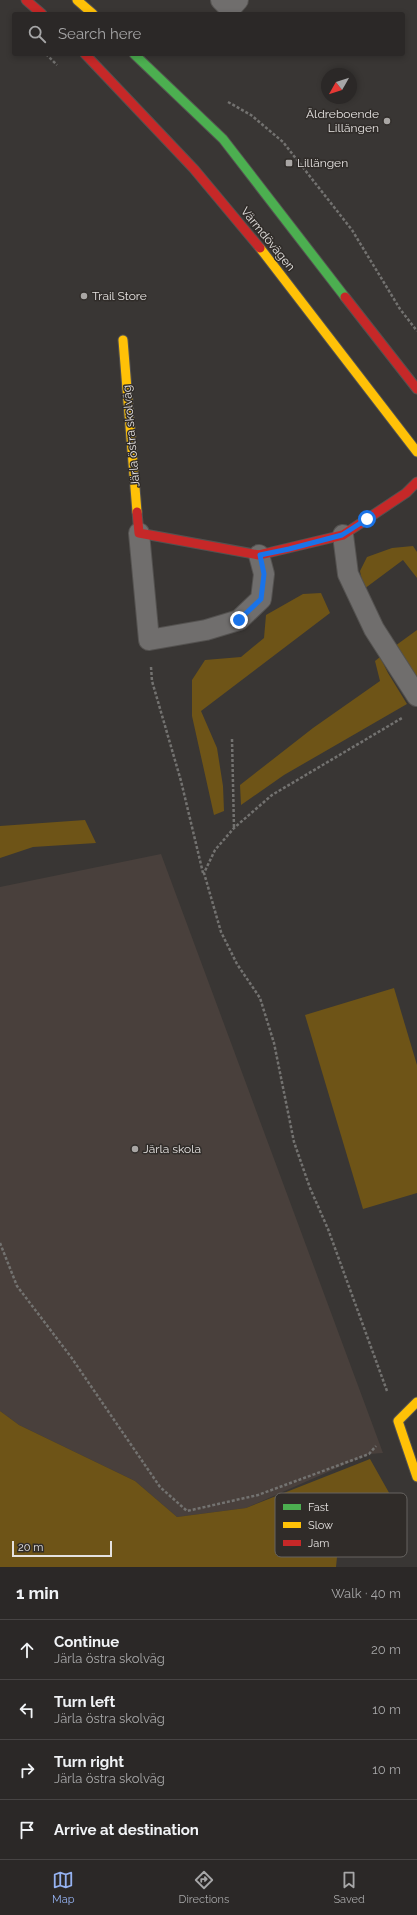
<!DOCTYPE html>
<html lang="en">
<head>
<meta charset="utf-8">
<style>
	:root { --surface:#2b2827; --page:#33302f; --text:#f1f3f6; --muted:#a6a6a7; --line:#474444; --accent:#95b2f1 }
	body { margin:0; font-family:Raleway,sans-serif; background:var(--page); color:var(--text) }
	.compass { position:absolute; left:321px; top:68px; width:36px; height:36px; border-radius:50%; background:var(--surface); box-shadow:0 2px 6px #0003; rotate:231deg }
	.scale { position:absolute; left:12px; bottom:10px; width:100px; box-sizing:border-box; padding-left:4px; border:2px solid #e5e2e0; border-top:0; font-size:11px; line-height:14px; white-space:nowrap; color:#e5e2e0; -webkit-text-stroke:3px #302c29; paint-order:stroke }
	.stop { position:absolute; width:12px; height:12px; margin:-9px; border:3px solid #1a73e8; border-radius:50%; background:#fff }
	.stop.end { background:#1a73e8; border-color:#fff; box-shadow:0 1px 4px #0008 }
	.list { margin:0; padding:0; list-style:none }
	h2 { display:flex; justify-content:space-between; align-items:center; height:52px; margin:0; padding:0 16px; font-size:17px }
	h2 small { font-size:13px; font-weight:400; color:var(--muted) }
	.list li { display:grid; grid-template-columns:26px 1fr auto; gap:12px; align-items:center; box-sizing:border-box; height:60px; padding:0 16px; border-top:1px solid var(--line) }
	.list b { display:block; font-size:15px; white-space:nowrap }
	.list p { margin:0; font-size:13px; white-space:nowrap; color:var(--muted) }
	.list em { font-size:13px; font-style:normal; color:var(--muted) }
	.icon { flex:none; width:22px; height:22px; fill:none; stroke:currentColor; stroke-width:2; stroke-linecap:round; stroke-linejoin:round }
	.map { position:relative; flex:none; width:417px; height:1567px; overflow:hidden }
	.search { position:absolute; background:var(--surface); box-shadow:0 2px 6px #0003; left:12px; right:12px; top:12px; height:44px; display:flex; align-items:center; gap:10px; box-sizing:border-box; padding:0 14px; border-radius:4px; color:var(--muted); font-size:15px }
	.sheet { height:292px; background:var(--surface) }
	nav { display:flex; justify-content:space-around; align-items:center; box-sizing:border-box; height:56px; border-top:1px solid var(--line); background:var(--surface); font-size:11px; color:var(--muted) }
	nav a { display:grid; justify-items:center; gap:2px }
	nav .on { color:var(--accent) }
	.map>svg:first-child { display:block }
	.built { fill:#49403c }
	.green { fill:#6e5417 }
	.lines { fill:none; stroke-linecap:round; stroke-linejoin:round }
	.lane-casing { stroke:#545250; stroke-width:22 }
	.fast-casing { stroke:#545250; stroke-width:11 }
	.slow-casing { stroke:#545250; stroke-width:11 }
	.jam-casing { stroke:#545250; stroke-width:11 }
	.path { stroke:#737270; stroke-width:2.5; stroke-dasharray:3 2; stroke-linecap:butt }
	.lane { stroke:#706e6d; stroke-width:20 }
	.fast { stroke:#4caf50; stroke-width:9 }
	.slow { stroke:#ffc107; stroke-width:9 }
	.jam { stroke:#c62828; stroke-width:9 }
	.route { stroke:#1a73e8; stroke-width:5 }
	.poi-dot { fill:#a9a6a4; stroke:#302c29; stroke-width:1.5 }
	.labels { text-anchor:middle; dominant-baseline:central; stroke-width:3; stroke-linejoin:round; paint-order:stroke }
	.poi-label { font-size:12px; fill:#e5e2e0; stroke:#302c29; text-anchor:start }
	.street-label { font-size:12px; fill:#e5e2e0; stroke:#302c29 }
	.key { fill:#302c29; stroke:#666360; stroke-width:1 }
	.key-label { font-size:11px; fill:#e5e2e0 }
</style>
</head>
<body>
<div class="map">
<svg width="417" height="1567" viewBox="0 0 417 1567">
	<rect width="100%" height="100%" fill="#393634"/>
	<!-- built -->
	<path class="built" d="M 161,854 L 383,1453 L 369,1454 L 246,1508 L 177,1517 L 135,1481 L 19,1425 L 0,1411 L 0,887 Z"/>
	<!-- green -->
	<g class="green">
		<path d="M 413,546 L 417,552 L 417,578 L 403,560 L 364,589 L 360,571 L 367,557 L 392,548 Z"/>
		<path d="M 321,593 L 330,613 L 201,711 L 217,748 L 223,786 L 224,811 L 214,815 L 192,716 L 192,680 L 205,660 L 241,657 L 264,638 L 266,615 L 303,594 Z"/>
		<path d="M 417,630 L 417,678 L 395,646 Z"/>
		<path d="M 380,657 L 388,673 L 407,704 L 284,775 L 241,805 L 240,785 L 313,728 L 380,681 L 375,661 Z"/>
		<path d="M 85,820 L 96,843 L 33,847 L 0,858 L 0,826 Z"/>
		<path d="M 394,988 L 417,1065 L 417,1193 L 363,1209 L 305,1015 Z"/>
		<path d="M 0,1411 L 19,1425 L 135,1481 L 177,1517 L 246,1508 L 370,1459 L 401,1514 L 337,1557 L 336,1567 L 0,1567 Z"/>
	</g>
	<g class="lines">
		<!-- lane casing -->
		<g class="lane-casing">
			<g id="lane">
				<path d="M 221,0 L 230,9 L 238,0"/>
				<path d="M 139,533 L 149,640 L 206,630 L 239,620 L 261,599 L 264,574 L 259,555"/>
				<path d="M 343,535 L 348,574 L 374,629 L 417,696"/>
			</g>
		</g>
		<!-- fast casing -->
		<g class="fast-casing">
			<path id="fast" d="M 134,54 L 223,139 L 345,297"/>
		</g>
		<!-- slow casing -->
		<g class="slow-casing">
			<g id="slow">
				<path d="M 77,0 L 93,14"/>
				<path d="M 260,248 L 417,452"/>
				<path d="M 123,340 L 137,512"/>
				<path d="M 417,1402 L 398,1421 L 417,1477"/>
			</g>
		</g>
		<!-- jam casing -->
		<g class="jam-casing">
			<g id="jam">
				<path d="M 26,0 L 42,14"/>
				<path d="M 85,54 L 194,169 L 260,248"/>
				<path d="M 345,297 L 417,389"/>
				<path d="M 137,512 L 139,533 L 259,555 L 343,535 L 406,493 L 417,482"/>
			</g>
		</g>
		<!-- path -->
		<g class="path">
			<path d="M 46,54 L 57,65"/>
			<path d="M 228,102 L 251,115 L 283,142 L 352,230 L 400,309 L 417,331"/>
			<path d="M 151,667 L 152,681 L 181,781 L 203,873"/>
			<path d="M 232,739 L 234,828"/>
			<path d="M 0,1243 L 17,1286 L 71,1357 L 160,1487 L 187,1511 L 258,1495 L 369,1454 L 376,1446"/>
			<path d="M 387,1391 L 328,1229 L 310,1188 L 294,1142 L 274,1043 L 260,998 L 237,964 L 221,932 L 204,873 L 215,850 L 234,828 L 272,795 L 402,718"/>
		</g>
		<!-- lane -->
		<use href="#lane" class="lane"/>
		<!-- fast -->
		<use href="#fast" class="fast"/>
		<!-- slow -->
		<use href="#slow" class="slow"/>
		<!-- jam -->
		<use href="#jam" class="jam"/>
	</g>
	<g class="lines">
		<!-- route -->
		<path class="route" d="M 239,620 L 261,599 L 264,574 L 260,555 L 289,549 L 342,535 L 367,519"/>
	</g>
	<!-- markers -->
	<g class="poi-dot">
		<circle cx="387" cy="121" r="4"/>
		<rect x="285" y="159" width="8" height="8" rx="2"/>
		<circle cx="84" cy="296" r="4"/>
		<circle cx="135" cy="1149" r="4"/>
	</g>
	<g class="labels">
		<!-- poi labels -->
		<g class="poi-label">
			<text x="379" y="114" text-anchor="end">Äldreboende<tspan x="379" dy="14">Lillängen</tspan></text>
			<text x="297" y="163">Lillängen</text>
			<text x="92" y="296">Trail Store</text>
			<text x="143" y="1149">Järla skola</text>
		</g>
		<!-- street labels -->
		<g class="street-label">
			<text transform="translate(268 239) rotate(51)">Värmdövägen</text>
			<text transform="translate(131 436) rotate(-95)">Järla östra skolväg</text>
		</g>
	</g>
	<!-- legend -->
	<rect x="275" y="1493" width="132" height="64" rx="6" class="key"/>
	<rect x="283" y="1504" width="18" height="6" fill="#4caf50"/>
	<rect x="283" y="1522" width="18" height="6" fill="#ffc107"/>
	<rect x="283" y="1540" width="18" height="6" fill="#c62828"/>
	<g class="key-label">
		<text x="308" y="1511">Fast</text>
		<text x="308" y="1529">Slow</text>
		<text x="308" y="1547">Jam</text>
	</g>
</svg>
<svg class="compass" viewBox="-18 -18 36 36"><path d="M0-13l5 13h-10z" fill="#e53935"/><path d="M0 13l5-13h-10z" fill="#a6a6a7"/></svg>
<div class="scale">20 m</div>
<div class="stop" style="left:367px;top:519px"></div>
<div class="stop end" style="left:239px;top:620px"></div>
<div class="search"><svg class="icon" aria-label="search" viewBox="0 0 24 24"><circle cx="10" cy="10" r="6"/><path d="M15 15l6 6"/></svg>Search here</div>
</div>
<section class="sheet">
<h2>1 min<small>Walk · 40 m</small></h2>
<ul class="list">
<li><svg class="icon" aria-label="ahead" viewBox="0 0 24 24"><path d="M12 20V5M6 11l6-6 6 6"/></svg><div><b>Continue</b><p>Järla östra skolväg</p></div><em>20 m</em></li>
<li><svg class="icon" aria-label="left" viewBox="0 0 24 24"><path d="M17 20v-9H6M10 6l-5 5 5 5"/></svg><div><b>Turn left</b><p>Järla östra skolväg</p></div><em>10 m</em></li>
<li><svg class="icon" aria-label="right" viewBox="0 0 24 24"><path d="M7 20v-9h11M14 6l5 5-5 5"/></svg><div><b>Turn right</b><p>Järla östra skolväg</p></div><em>10 m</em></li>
<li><svg class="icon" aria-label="arrive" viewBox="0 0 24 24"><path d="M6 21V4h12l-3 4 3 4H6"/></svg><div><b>Arrive at destination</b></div></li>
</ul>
</section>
<nav>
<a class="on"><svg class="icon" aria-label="map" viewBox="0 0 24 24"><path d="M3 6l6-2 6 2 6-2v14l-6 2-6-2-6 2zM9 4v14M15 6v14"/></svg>Map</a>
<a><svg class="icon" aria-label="directions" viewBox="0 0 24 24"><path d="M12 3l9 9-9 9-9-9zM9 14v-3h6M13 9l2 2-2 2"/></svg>Directions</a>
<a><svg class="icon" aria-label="saved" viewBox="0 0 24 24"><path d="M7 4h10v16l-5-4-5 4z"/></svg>Saved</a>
</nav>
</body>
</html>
